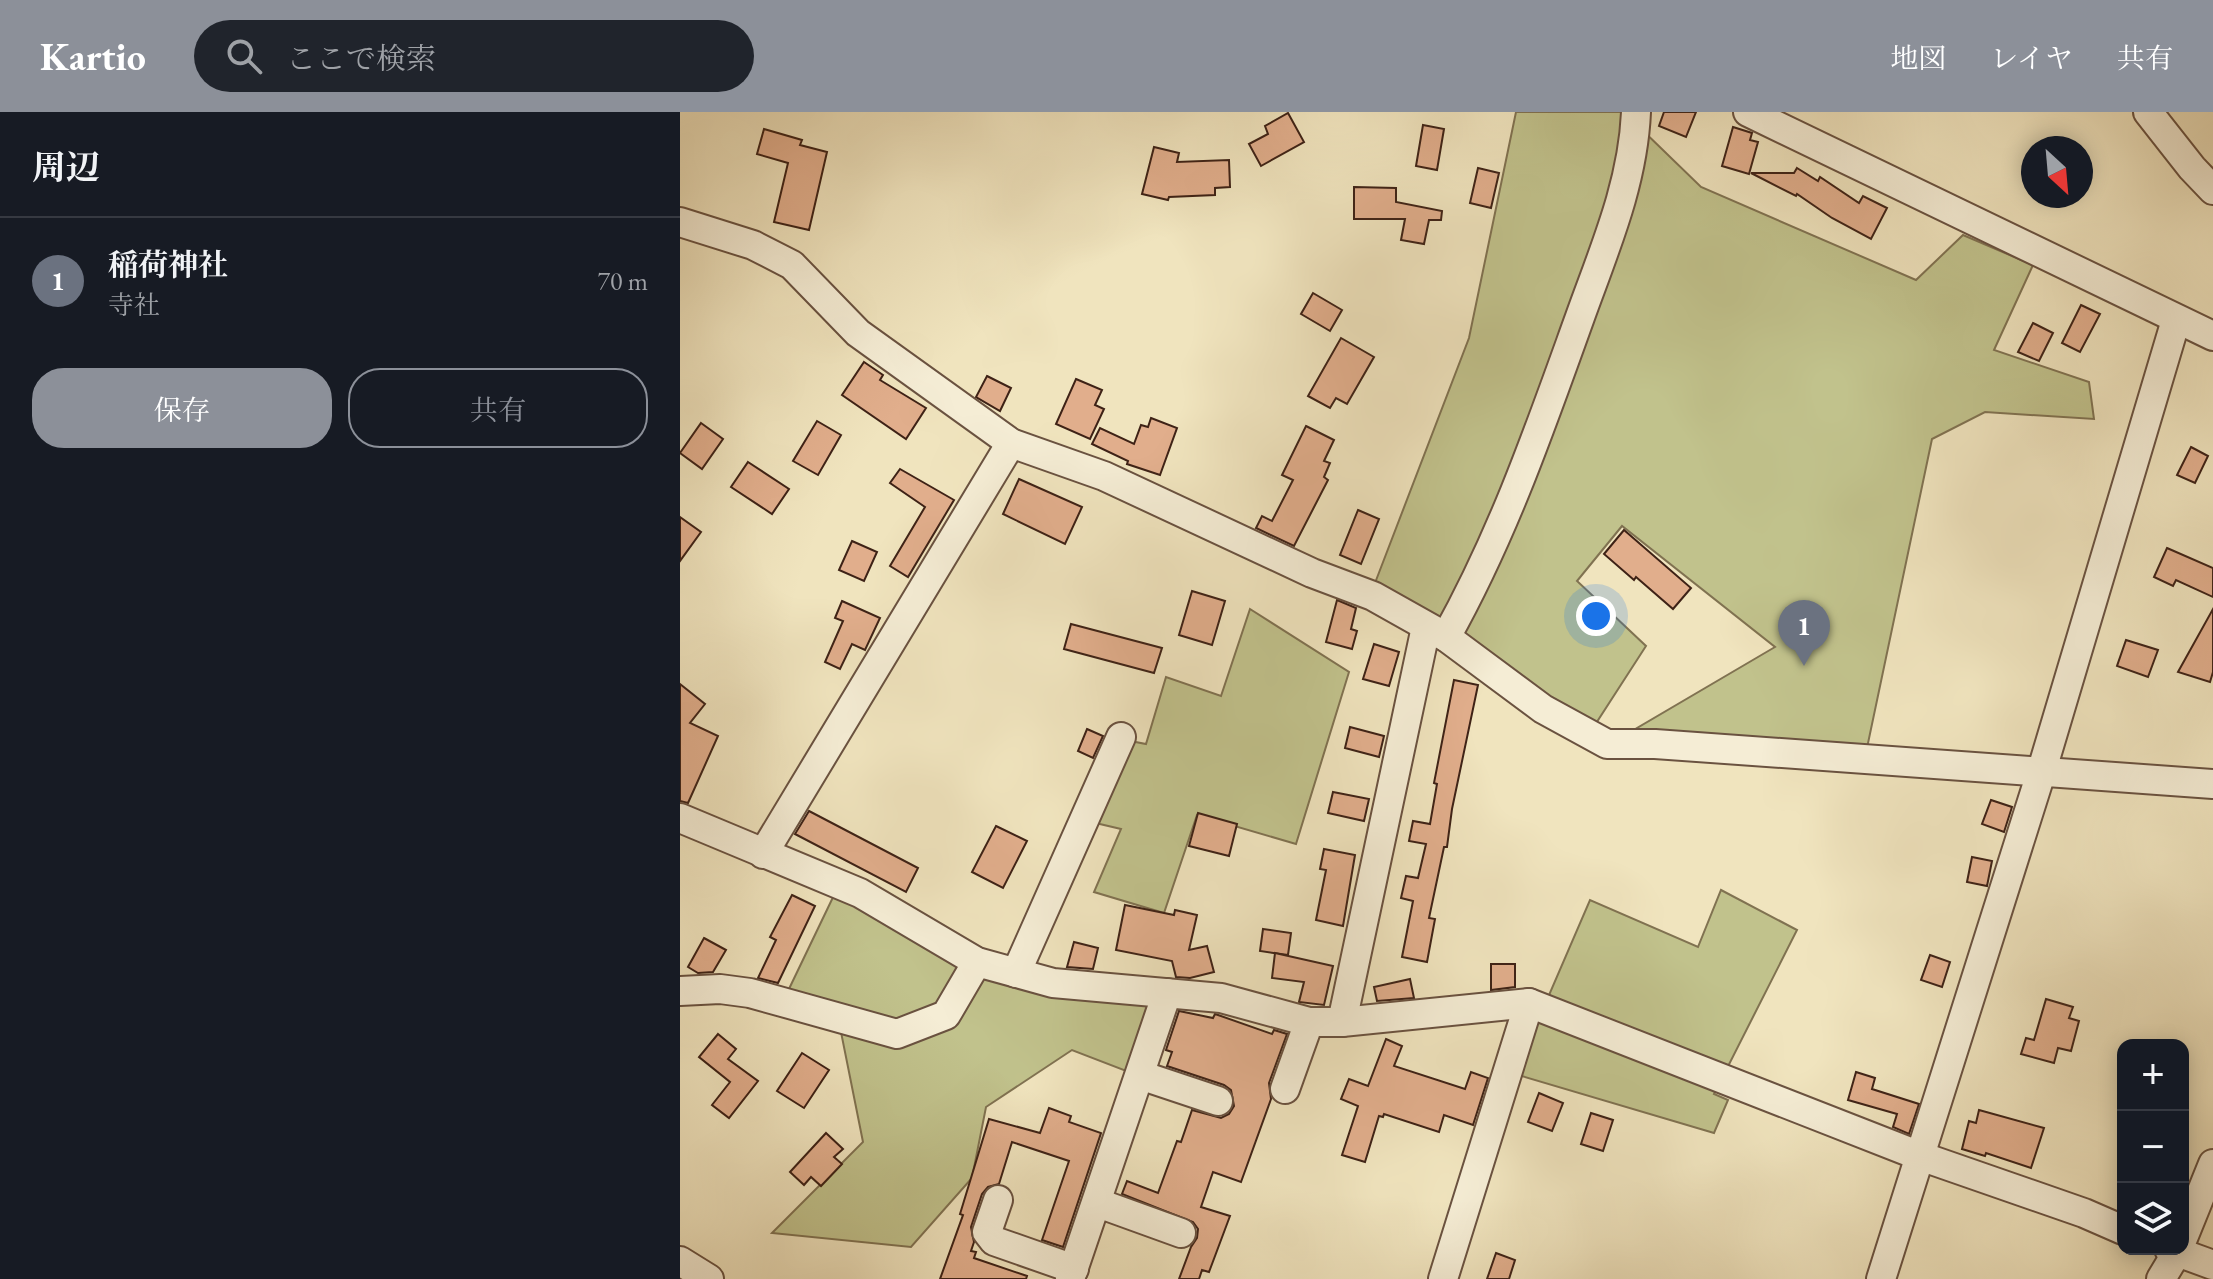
<!DOCTYPE html>
<html lang="ja">
<head>
<meta charset="utf-8">
<style>
	:root { --surface:#171b24; --page:#20242c; --text:#f1f3f6; --muted:#9ea1a6; --line:#363941; --accent:#8c9099 }
	body { margin:0; font-family:"EB Garamond","Noto Serif JP",serif; background:var(--page); color:var(--text) }
	.controls { position:absolute; right:24px; bottom:24px; display:grid; overflow:hidden; border-radius:16px; box-shadow:0 4px 20px #0003 }
	.controls button { width:72px; height:72px; display:grid; place-items:center; padding:0; border:0; border-bottom:2px solid var(--line); background:var(--surface); color:var(--text); font:40px sans-serif }
	.compass { position:absolute; left:1341px; top:24px; width:72px; height:72px; border-radius:50%; background:var(--surface); box-shadow:0 4px 20px #0003; rotate:154deg }
	.you { position:absolute; left:916px; top:504px; width:28px; height:28px; margin:-20px; border:6px solid #fff; border-radius:50%; background:#1a73e8; box-shadow:0 0 0 12px #1a73e833 }
	.badge { display:grid; place-items:center; width:52px; height:52px; border-radius:50%; background:var(--accent); color:#fff; font-size:26px; font-weight:700 }
	.pin { position:absolute; translate:-50% -66px; filter:drop-shadow(0 2px 4px #0008) }
	.pin::after { content:''; position:absolute; top:42px; width:28px; height:24px; background:inherit; clip-path:polygon(0 0,100% 0,50% 100%) }
	.list { margin:0; padding:0; list-style:none }
	h2 { display:flex; justify-content:space-between; align-items:center; height:104px; margin:0; padding:0 32px; font-size:34px }
	h2 small { font-size:26px; font-weight:400; color:var(--muted) }
	.list li { display:grid; grid-template-columns:52px 1fr auto; gap:24px; align-items:center; box-sizing:border-box; height:128px; padding:0 32px; border-top:2px solid var(--line) }
	.list b { display:block; font-size:30px; white-space:nowrap }
	.list p { margin:0; font-size:26px; white-space:nowrap; color:var(--muted) }
	.list em { font-size:26px; font-style:normal; color:var(--muted) }
	.actions { display:flex; gap:16px; padding:24px 32px }
	.actions a { flex:1; padding:18px 0; border:2px solid var(--accent); border-radius:32px; text-align:center; font-size:28px; color:var(--accent) }
	.actions .main { background:var(--accent); color:#fff }
	.icon { flex:none; width:44px; height:44px; fill:none; stroke:currentColor; stroke-width:2; stroke-linecap:round; stroke-linejoin:round }
	.map { position:relative; flex:none; width:1533px; height:1167px; overflow:hidden }
	header { display:flex; align-items:center; gap:48px; box-sizing:border-box; height:112px; padding:0 40px; background:var(--accent); color:#fff }
	header strong { font-size:38px }
	nav { display:flex; gap:44px; margin-inline-start:auto; font-size:28px }
	.search { width:560px; height:72px; background:var(--page); display:flex; align-items:center; gap:20px; box-sizing:border-box; padding:0 28px; border-radius:44px; color:var(--muted); font-size:30px }
	main { display:flex }
	aside { flex:1; background:var(--surface) }
	.map>svg:first-child { display:block }
	.green { fill:#c1c28c; stroke:#807251; stroke-width:2 }
	.building { fill:#e1ae8c; stroke:#3e2216; stroke-width:2 }
	.lines { fill:none; stroke-linecap:round; stroke-linejoin:round }
	.minor-casing { stroke:#6a5240; stroke-width:32 }
	.minor { stroke:#f5edd5; stroke-width:28 }
</style>
</head>
<body>
<header>
<strong>Kartio</strong>
<div class="search"><svg class="icon" aria-label="search" viewBox="0 0 24 24"><circle cx="10" cy="10" r="6"/><path d="M15 15l6 6"/></svg>ここで検索</div>
<nav><a>地図</a><a>レイヤ</a><a>共有</a></nav>
</header>
<main>
<aside>
<h2>周辺<small></small></h2>
<ul class="list">
<li><span class="badge" style="background:#6b7280">1</span><div><b>稲荷神社</b><p>寺社</p></div><em>70 m</em></li>
</ul>
<div class="actions"><a class="main">保存</a><a>共有</a></div>
</aside>
<div class="map">
<svg width="1533" height="1167" viewBox="0 0 1533 1167">
	<rect width="100%" height="100%" fill="#f0e4be"/>
	<filter id="stains"><feTurbulence type="fractalNoise" baseFrequency=".0025" numOctaves="4"/><feColorMatrix values="0 0 0 0 .2 0 0 0 0 .09 0 0 0 0 .02 0 0 0 .5 -.17"/></filter>
	<radialGradient id="worn" r=".72"><stop offset=".6" stop-color="#630" stop-opacity="0"/><stop offset="1" stop-color="#630" stop-opacity=".3"/></radialGradient>
	<!-- green -->
	<g class="green">
		<path d="M 836,0 L 964,0 L 953,9 L 1021,75 L 1236,168 L 1283,123 L 1353,153 L 1314,238 L 1409,270 L 1414,307 L 1305,300 L 1252,327 L 1187,636 L 952,619 L 1095,535 L 942,414 L 897,469 L 966,534 L 911,619 L 695,471 L 789,226 Z"/>
		<path d="M 570,497 L 669,560 L 616,732 L 517,703 L 484,801 L 414,780 L 441,717 L 407,709 L 440,627 L 466,632 L 486,565 L 541,584 Z"/>
		<path d="M 1041,778 L 1117,818 L 1034,982 L 1048,988 L 1034,1021 L 835,962 L 910,788 L 1018,835 Z"/>
		<path d="M 156,779 L 284,852 L 477,890 L 454,962 L 392,938 L 306,995 L 292,1066 L 231,1135 L 92,1121 L 183,1030 L 160,915 L 108,879 Z"/>
	</g>
	<!-- building -->
	<g class="building">
		<path d="M 984,0 L 1016,0 L 1006,25 L 979,14 Z"/>
		<path d="M 608,1 L 624,30 L 581,54 L 569,32 L 588,22 L 585,14 Z"/>
		<path d="M 743,13 L 764,17 L 757,58 L 736,54 Z"/>
		<path d="M 1053,15 L 1072,21 L 1070,28 L 1078,30 L 1069,62 L 1042,54 Z"/>
		<path d="M 84,17 L 122,28 L 120,33 L 147,40 L 129,118 L 94,110 L 108,51 L 77,42 Z"/>
		<path d="M 474,35 L 499,41 L 497,50 L 549,48 L 550,75 L 535,76 L 535,83 L 489,85 L 488,88 L 462,82 Z"/>
		<path d="M 798,56 L 819,61 L 811,96 L 790,91 Z"/>
		<path d="M 1117,56 L 1138,69 L 1140,65 L 1179,91 L 1183,84 L 1207,96 L 1191,127 L 1152,106 L 1117,82 L 1116,84 L 1071,61 L 1114,61 Z"/>
		<path d="M 674,75 L 716,76 L 716,90 L 762,99 L 761,108 L 749,108 L 744,132 L 721,128 L 725,107 L 674,107 Z"/>
		<path d="M 633,181 L 662,198 L 650,219 L 621,202 Z"/>
		<path d="M 1401,193 L 1420,202 L 1400,240 L 1382,231 Z"/>
		<path d="M 1353,211 L 1373,221 L 1359,249 L 1338,240 Z"/>
		<path d="M 661,226 L 694,245 L 667,292 L 656,286 L 650,296 L 628,284 Z"/>
		<path d="M 184,250 L 203,263 L 200,268 L 246,296 L 226,327 L 162,283 Z"/>
		<path d="M 307,264 L 331,276 L 320,299 L 296,285 Z"/>
		<path d="M 396,267 L 422,278 L 415,293 L 424,297 L 410,327 L 376,312 Z"/>
		<path d="M 471,306 L 497,316 L 480,363 L 447,352 L 448,349 L 412,332 L 420,316 L 454,332 L 461,313 L 468,315 Z"/>
		<path d="M 137,309 L 161,323 L 138,363 L 113,349 Z"/>
		<path d="M 21,311 L 43,327 L 22,357 L 0,341 Z"/>
		<path d="M 626,314 L 654,328 L 644,349 L 650,351 L 644,365 L 648,368 L 614,434 L 576,416 L 582,404 L 592,409 L 613,368 L 602,363 Z"/>
		<path d="M 1511,335 L 1528,344 L 1515,371 L 1497,363 Z"/>
		<path d="M 68,350 L 109,377 L 92,402 L 51,375 Z"/>
		<path d="M 220,357 L 274,388 L 228,465 L 210,454 L 245,395 L 210,371 Z"/>
		<path d="M 339,367 L 402,395 L 385,432 L 323,402 Z"/>
		<path d="M 678,398 L 699,407 L 681,452 L 660,443 Z"/>
		<path d="M 0,405 L 21,420 L 0,449 Z"/>
		<path d="M 944,418 L 1011,476 L 993,497 L 956,465 L 954,468 L 924,442 Z"/>
		<path d="M 172,429 L 197,440 L 184,469 L 159,458 Z"/>
		<path d="M 1487,436 L 1533,456 L 1533,485 L 1496,468 L 1493,474 L 1474,465 Z"/>
		<path d="M 512,479 L 545,489 L 532,533 L 499,523 Z"/>
		<path d="M 657,488 L 676,496 L 671,517 L 677,519 L 672,537 L 646,530 Z"/>
		<path d="M 162,489 L 200,506 L 185,538 L 172,532 L 160,557 L 145,550 L 163,509 L 155,506 Z"/>
		<path d="M 1533,497 L 1533,560 L 1530,570 L 1498,560 Z"/>
		<path d="M 391,512 L 482,536 L 474,561 L 384,537 Z"/>
		<path d="M 1446,528 L 1478,538 L 1468,565 L 1437,554 Z"/>
		<path d="M 694,532 L 719,540 L 709,574 L 683,567 Z"/>
		<path d="M 774,568 L 798,573 L 772,697 L 767,735 L 764,735 L 749,806 L 755,807 L 747,850 L 722,845 L 733,789 L 721,786 L 726,764 L 738,766 L 746,732 L 729,729 L 733,709 L 750,712 L 757,672 L 754,671 Z"/>
		<path d="M 0,572 L 25,592 L 10,611 L 38,624 L 8,691 L 0,689 Z"/>
		<path d="M 670,615 L 704,624 L 699,645 L 665,636 Z"/>
		<path d="M 407,617 L 423,624 L 413,646 L 398,639 Z"/>
		<path d="M 653,680 L 689,687 L 684,709 L 648,701 Z"/>
		<path d="M 1311,688 L 1332,695 L 1324,720 L 1302,712 Z"/>
		<path d="M 129,699 L 238,756 L 226,780 L 115,722 Z"/>
		<path d="M 518,701 L 557,712 L 549,744 L 509,734 Z"/>
		<path d="M 316,714 L 347,729 L 323,776 L 292,760 Z"/>
		<path d="M 644,737 L 675,743 L 663,814 L 636,808 L 646,758 L 640,757 Z"/>
		<path d="M 1292,745 L 1312,749 L 1307,774 L 1287,770 Z"/>
		<path d="M 112,783 L 135,794 L 98,871 L 78,866 L 96,828 L 90,825 Z"/>
		<path d="M 445,793 L 494,803 L 495,798 L 517,803 L 509,838 L 527,834 L 534,860 L 510,866 L 496,865 L 492,849 L 436,838 Z"/>
		<path d="M 583,817 L 611,821 L 608,843 L 580,839 Z"/>
		<path d="M 24,826 L 46,838 L 33,860 L 18,861 L 8,855 Z"/>
		<path d="M 394,830 L 418,836 L 413,857 L 387,855 Z"/>
		<path d="M 595,841 L 653,854 L 644,893 L 619,890 L 624,870 L 592,866 Z"/>
		<path d="M 1250,843 L 1270,850 L 1262,875 L 1241,868 Z"/>
		<path d="M 811,852 L 835,852 L 835,875 L 811,878 Z"/>
		<path d="M 730,867 L 734,886 L 697,889 L 694,875 Z"/>
		<path d="M 1366,887 L 1393,895 L 1389,906 L 1399,909 L 1391,939 L 1378,936 L 1374,951 L 1341,942 L 1346,926 L 1354,928 Z"/>
		<path d="M 499,899 L 533,906 L 535,902 L 538,903 L 592,922 L 594,918 L 607,922 L 589,971 L 591,987 L 561,1070 L 533,1060 L 521,1095 L 550,1104 L 529,1160 L 522,1158 L 519,1167 L 499,1167 L 511,1135 L 517,1126 L 518,1117 L 513,1110 L 442,1082 L 447,1069 L 478,1081 L 497,1029 L 501,1030 L 512,998 L 541,1006 L 549,1002 L 554,994 L 551,978 L 544,973 L 487,954 L 492,940 L 486,938 Z"/>
		<path d="M 38,922 L 56,937 L 48,947 L 78,969 L 49,1006 L 32,993 L 50,970 L 19,945 Z"/>
		<path d="M 706,927 L 722,934 L 714,954 L 785,977 L 791,960 L 808,966 L 793,1013 L 764,1003 L 759,1020 L 704,1002 L 703,1005 L 699,1004 L 685,1050 L 662,1043 L 678,994 L 661,987 L 669,967 L 688,974 Z"/>
		<path d="M 122,941 L 149,958 L 124,996 L 97,979 Z"/>
		<path d="M 1176,960 L 1195,966 L 1192,977 L 1239,992 L 1229,1022 L 1213,1015 L 1217,1002 L 1168,988 Z"/>
		<path d="M 859,981 L 883,991 L 872,1019 L 848,1010 Z"/>
		<path d="M 369,996 L 391,1004 L 389,1010 L 421,1021 L 383,1135 L 362,1128 L 389,1049 L 332,1030 L 319,1072 L 308,1075 L 302,1082 L 291,1115 L 294,1130 L 291,1139 L 296,1140 L 294,1146 L 347,1164 L 346,1167 L 260,1167 L 283,1103 L 280,1102 L 309,1007 L 360,1021 Z"/>
		<path d="M 1299,998 L 1364,1016 L 1351,1056 L 1306,1041 L 1305,1044 L 1282,1037 L 1289,1009 L 1296,1011 Z"/>
		<path d="M 911,1001 L 933,1008 L 923,1039 L 901,1032 Z"/>
		<path d="M 146,1021 L 163,1037 L 154,1045 L 162,1052 L 141,1074 L 131,1065 L 124,1073 L 110,1060 Z"/>
		<path d="M 816,1141 L 835,1148 L 829,1167 L 807,1167 Z"/>
	</g>
	<g class="lines">
		<!-- minor casing -->
		<g class="minor-casing">
			<g id="minor">
				<path d="M 1068,0 L 1533,224"/>
				<path d="M 1468,0 L 1512,56 L 1533,78"/>
				<path d="M 0,110 L 73,133 L 112,153 L 178,221 L 331,331 L 424,364 L 632,461 L 693,484 L 766,525 L 863,597 L 927,632 L 975,632 L 1533,672"/>
				<path d="M 766,525 C 824,421 860,316 900,205 C 924,138 953,72 956,0"/>
				<path d="M 0,706 L 180,781 L 297,850 L 373,871 L 541,886 L 629,910 L 662,910 L 849,891 L 1240,1044 L 1404,1101 L 1443,1118"/>
				<path d="M 83,742 L 331,331"/>
				<path d="M 336,861 L 441,625"/>
				<path d="M 0,879 L 40,877 L 70,881 L 217,922 L 266,903 L 297,850"/>
				<path d="M 662,910 L 746,515"/>
				<path d="M 460,963 L 538,989"/>
				<path d="M 605,977 L 629,910"/>
				<path d="M 318,1088 L 307,1120 L 314,1129 L 394,1157"/>
				<path d="M 418,1091 L 501,1121"/>
				<path d="M 1503,1126 L 1533,1052"/>
				<path d="M 1489,1137 L 1533,1153"/>
				<path d="M 0,1149 L 29,1167"/>
				<path d="M 390,1167 L 487,881"/>
				<path d="M 763,1167 L 849,891"/>
				<path d="M 1201,1167 L 1361,661 L 1496,208"/>
				<path d="M 1481,1167 L 1499,1137"/>
			</g>
		</g>
		<!-- minor -->
		<use href="#minor" class="minor"/>
	</g>
	<rect width="100%" height="100%" filter="url(#stains)"/>
	<rect width="100%" height="100%" fill="url(#worn)"/>
</svg>
<div class="controls">
<button>+</button>
<button>−</button>
<button><svg class="icon" aria-label="layers" viewBox="0 0 24 24"><path d="M12 4l9 5-9 5-9-5zM3 14l9 5 9-5"/></svg></button>
</div>
<svg class="compass" viewBox="-18 -18 36 36"><path d="M0-13l5 13h-10z" fill="#e53935"/><path d="M0 13l5-13h-10z" fill="#9ea1a6"/></svg>
<div class="you"></div>
<div class="pin badge" style="left:1124px;top:554px;background:#6b7280">1</div>
</div>
</main>
</body>
</html>
